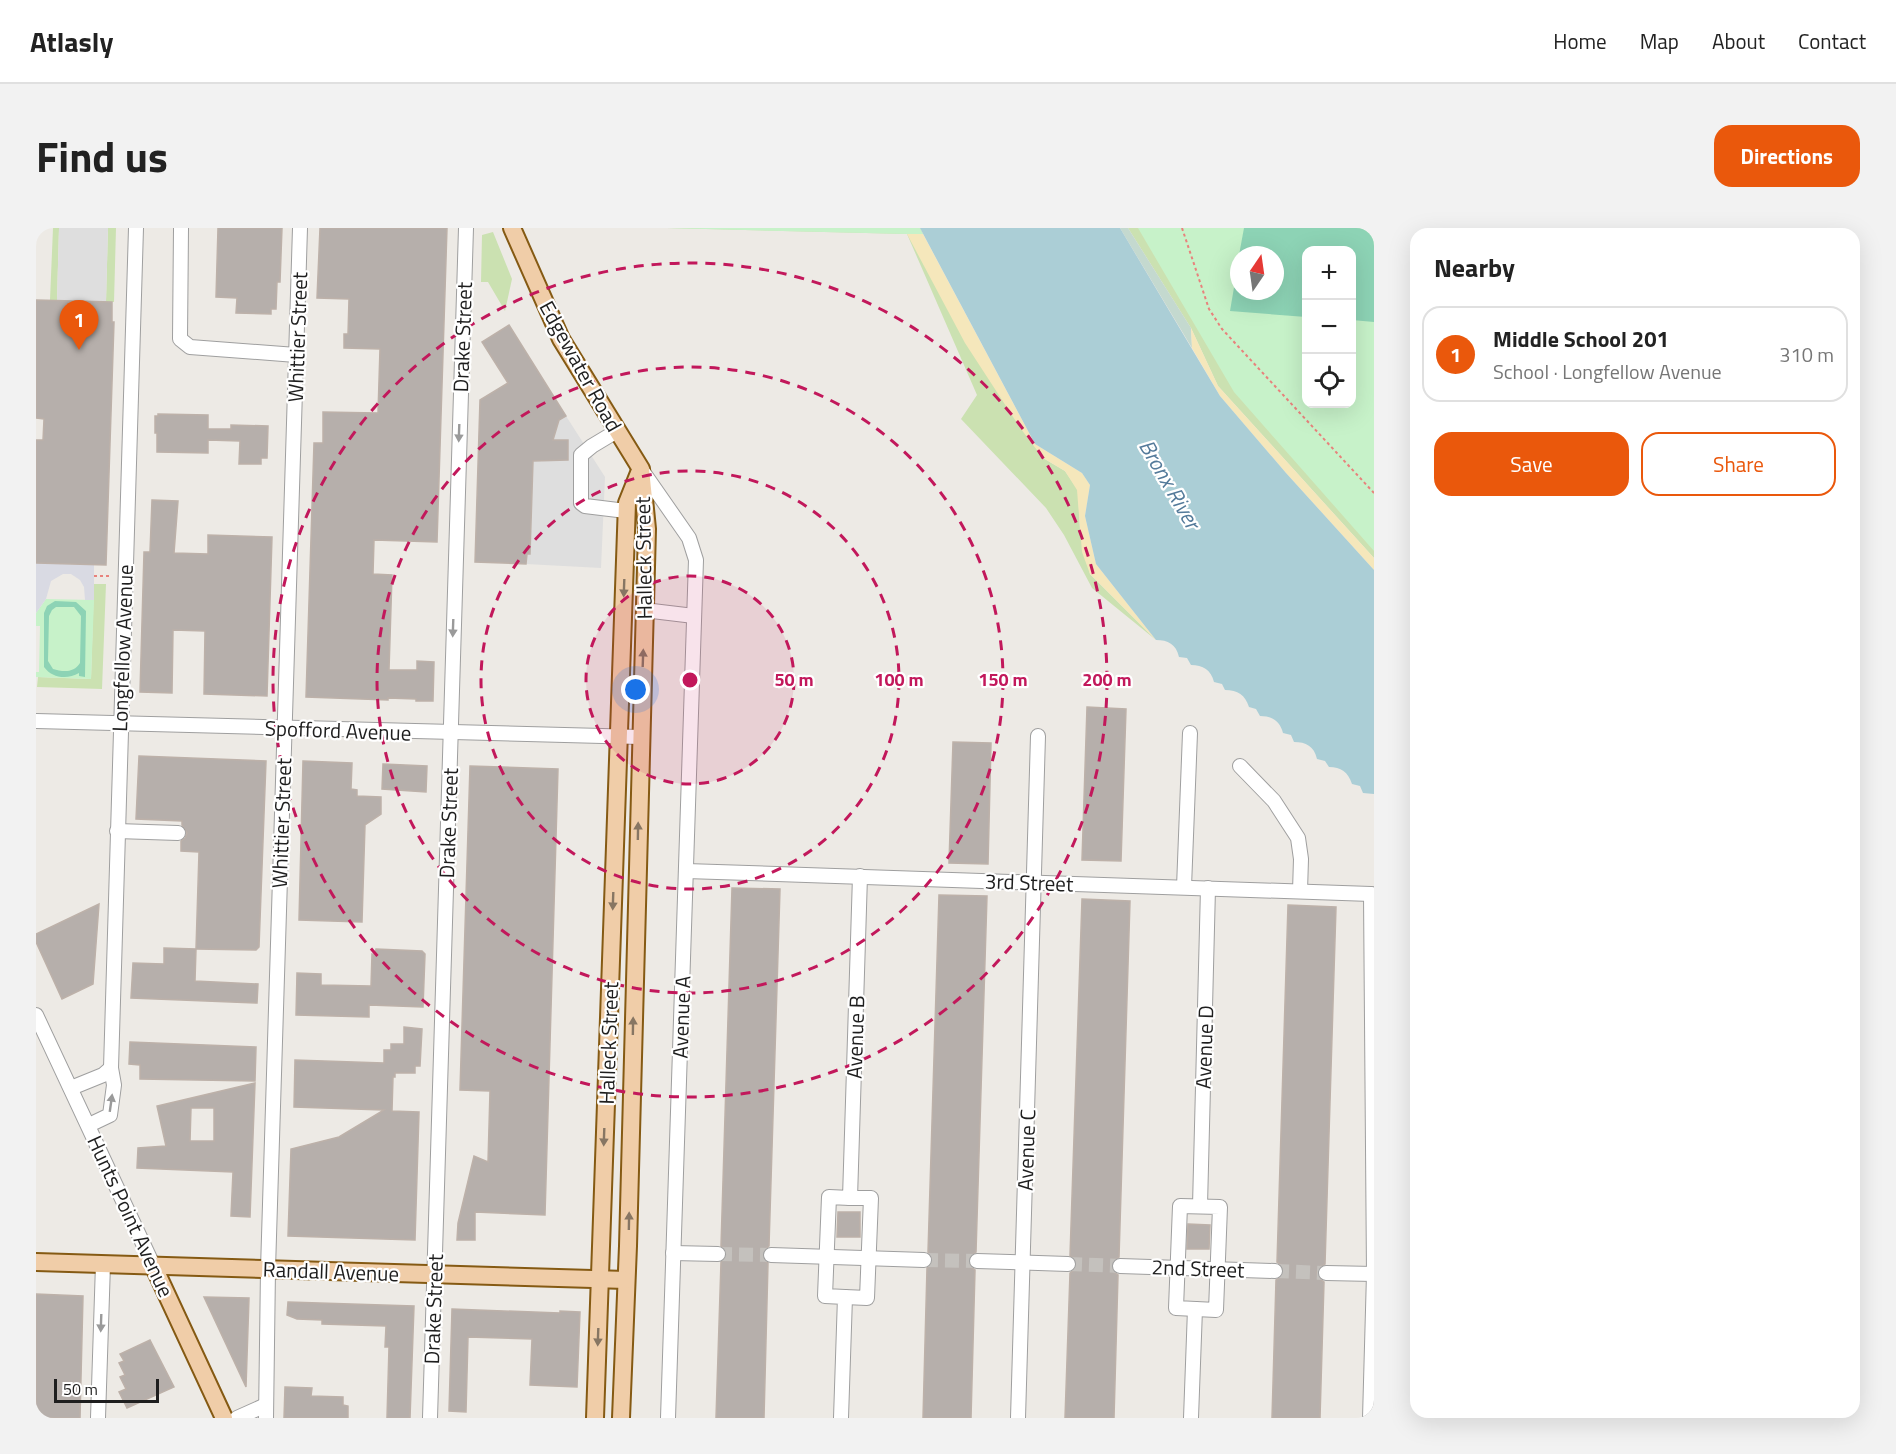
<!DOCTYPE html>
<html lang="en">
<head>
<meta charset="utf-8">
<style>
	:root { --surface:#fff; --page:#f2f2f2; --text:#222; --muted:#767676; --line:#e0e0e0; --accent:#ea580c }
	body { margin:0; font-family:"Titillium Web",sans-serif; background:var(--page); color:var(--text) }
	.controls { position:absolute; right:18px; top:18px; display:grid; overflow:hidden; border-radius:12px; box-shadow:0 6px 24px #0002 }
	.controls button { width:54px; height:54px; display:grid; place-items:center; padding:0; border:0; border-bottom:2px solid var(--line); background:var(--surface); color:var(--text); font:30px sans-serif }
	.compass { position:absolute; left:1194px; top:18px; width:54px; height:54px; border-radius:50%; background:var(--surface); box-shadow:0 6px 24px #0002; rotate:13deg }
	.scale { position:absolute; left:18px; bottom:15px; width:105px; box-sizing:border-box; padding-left:6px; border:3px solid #1e1e1e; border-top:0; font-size:16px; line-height:21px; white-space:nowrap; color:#1e1e1e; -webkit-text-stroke:4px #fff; paint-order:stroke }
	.you { position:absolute; left:600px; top:462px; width:21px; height:21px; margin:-15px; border:4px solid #fff; border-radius:50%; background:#1a73e8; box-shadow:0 0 0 9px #1a73e833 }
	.badge { display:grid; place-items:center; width:39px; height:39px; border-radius:50%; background:var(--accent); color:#fff; font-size:20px; font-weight:700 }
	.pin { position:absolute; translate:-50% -50px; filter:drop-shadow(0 2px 3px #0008) }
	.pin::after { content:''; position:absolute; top:32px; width:21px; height:18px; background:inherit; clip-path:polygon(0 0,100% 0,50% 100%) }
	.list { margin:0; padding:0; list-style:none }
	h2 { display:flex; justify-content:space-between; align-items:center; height:78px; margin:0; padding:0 24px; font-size:26px }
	h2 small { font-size:20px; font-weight:400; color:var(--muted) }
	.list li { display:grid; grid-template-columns:39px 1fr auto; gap:18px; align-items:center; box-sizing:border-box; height:96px; margin:0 12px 12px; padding:0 12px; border:2px solid var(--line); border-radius:18px }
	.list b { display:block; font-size:22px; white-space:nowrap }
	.list p { margin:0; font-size:20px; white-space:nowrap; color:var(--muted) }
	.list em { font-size:20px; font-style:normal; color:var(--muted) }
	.actions { display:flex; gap:12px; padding:18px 24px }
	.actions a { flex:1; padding:14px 0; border:2px solid var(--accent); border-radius:18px; text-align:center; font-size:21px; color:var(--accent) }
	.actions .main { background:var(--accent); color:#fff }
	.icon { flex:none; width:33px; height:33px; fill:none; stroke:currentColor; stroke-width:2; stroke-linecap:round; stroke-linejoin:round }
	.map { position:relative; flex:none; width:1338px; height:1190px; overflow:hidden; border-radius:18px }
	header { display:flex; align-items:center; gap:36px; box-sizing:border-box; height:84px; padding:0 30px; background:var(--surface); border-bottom:2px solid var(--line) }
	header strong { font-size:28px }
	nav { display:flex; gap:33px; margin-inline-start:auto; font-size:21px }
	.intro { display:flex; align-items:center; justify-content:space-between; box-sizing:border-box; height:144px; padding:0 36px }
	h1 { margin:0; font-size:42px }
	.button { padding:15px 27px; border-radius:18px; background:var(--accent); color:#fff; font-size:21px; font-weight:700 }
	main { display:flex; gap:36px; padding:0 36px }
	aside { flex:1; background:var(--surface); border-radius:18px; box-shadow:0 6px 24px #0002 }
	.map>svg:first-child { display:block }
	.grass { fill:#cbe1b1 }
	.wetland { fill:#c4d9cf }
	.sand { fill:#f5e7bb }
	.park { fill:#c7f2c9; fill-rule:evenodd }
	.pitch { fill:#8dd3b5; fill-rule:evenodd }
	.parking { fill:#dedede }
	.plaza { fill:#d9dae3 }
	.water { fill:#abced6 }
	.building { fill:#b6afab; stroke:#bdb1a9; stroke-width:1.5; fill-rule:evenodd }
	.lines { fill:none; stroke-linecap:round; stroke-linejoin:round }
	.minor-tunnel { stroke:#c4c1bd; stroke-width:14; stroke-dasharray:14 7; stroke-linecap:butt }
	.minor-casing { stroke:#9f9f9f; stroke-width:16 }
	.major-casing { stroke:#855a13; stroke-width:20 }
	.path { stroke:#e8827c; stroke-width:2; stroke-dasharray:3 3; stroke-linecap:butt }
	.minor { stroke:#fff; stroke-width:14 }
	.major { stroke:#f0cda8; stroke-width:16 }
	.oneway { fill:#9a9a9a }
	.oneway2 { fill:#877663 }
	.ring { fill:none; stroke:#c2185b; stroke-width:3; stroke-dasharray:10 8 }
	.labels { text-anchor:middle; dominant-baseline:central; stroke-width:4.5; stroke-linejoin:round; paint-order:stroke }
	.street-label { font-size:21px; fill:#1e1e1e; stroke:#fff }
	.water-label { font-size:22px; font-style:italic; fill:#537a9a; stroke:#fff }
	.centre { fill:#c2185b; stroke:#fff; stroke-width:3 }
	.ring-label { font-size:18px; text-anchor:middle; font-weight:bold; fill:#c2185b; stroke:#fff; stroke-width:4.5; stroke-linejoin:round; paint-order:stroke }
</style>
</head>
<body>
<header>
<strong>Atlasly</strong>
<nav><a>Home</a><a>Map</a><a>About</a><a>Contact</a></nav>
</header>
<div class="intro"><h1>Find us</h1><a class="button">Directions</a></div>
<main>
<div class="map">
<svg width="1338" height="1190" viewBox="0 0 1338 1190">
	<rect width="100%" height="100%" fill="#edeae5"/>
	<!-- grass -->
	<g class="grass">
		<path d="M 17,0 L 23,0 L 21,72 L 14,72 Z"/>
		<path d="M 72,0 L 80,0 L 78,74 L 70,74 Z"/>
		<path d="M 631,0 L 884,0 L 887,6 L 872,6 L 1007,230 L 1029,243 L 1042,262 L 1044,303 L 1054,346 L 1120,412 L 1056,360 L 1028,307 L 1010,280 L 925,191 L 941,167 L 871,6 Z"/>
		<path d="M 1092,0 L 1143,0 L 1168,81 L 1338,268 L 1338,330 L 1182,158 L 1155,100 Z"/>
		<path d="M 457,4 L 476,51 L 469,83 L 452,54 L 445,54 L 446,7 Z"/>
		<path d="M 58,356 L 70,356 L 66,461 L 1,459 L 2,449 L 55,451 Z"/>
	</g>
	<!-- wetland -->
	<path class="wetland" d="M 1084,0 L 1092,0 L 1155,100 L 1156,120 Z"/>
	<!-- sand -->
	<g class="sand">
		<path d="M 871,6 L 887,6 L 999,216 L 1046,245 L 1054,257 L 1049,288 L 1060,336 L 1120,412 L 1054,346 L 1046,324 L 1041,262 L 1029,243 L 1007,230 L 985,201 L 929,115 Z"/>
		<path d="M 1155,100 L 1182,158 L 1338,330 L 1338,342 L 1250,245 L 1184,168 L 1156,120 Z"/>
	</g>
	<!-- park -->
	<g class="park">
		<path d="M 631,0 L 884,0 L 887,6 L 871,6 Z"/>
		<path d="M 1102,0 L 1338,0 L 1338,323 L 1198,164 ZM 1270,22 L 1316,22 L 1316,176 L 1270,176 ZM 1203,27 L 1239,27 L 1239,63 L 1203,63 Z"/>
		<path d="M 10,371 L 58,372 L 55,451 L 0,449 L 0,444 L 3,444 L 4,398 L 0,398 L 0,385 Z"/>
	</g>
	<!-- pitch -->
	<g class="pitch">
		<path d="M 1208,0 L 1333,0 L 1338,9 L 1338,94 L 1316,92 L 1316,22 L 1270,22 L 1270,89 L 1194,83 L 1203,30 L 1203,63 L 1239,63 L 1239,27 L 1203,27 Z"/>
		<path d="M 19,373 L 40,374 L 50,383 L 49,449 L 43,448 L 43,445 C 31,452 16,450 8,439 L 8,385 L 11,378 ZM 20,379 L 38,379 L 45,388 L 44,435 C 38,445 27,444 17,441 L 12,433 L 13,388 L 16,382 Z"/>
	</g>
	<!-- parking -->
	<g class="parking">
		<path d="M 23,0 L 72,0 L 70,74 L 21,72 Z"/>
		<path d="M 530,188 L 569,249 L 565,340 L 490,336 L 491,326 L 494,325 L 497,233 L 532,232 L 531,212 L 517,212 L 523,192 Z"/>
	</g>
	<!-- plaza -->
	<path class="plaza" d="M 0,335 L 58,337 L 58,372 L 49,372 L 48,359 L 44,352 L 35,346 L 27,346 L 15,353 L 10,371 L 0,385 Z"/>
	<!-- water -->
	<path class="water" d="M 884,0 L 1084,0 L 1184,168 L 1250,245 L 1338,342 L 1338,566 L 1327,565 L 1324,558 L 1316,556 C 1312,544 1305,539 1293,539 L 1289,533 L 1281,531 C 1278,518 1270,514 1258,514 L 1255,507 L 1247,505 C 1244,493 1236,488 1224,488 L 1220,481 L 1213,479 C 1209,467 1202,462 1189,462 L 1186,456 L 1178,454 C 1175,442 1167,437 1155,437 L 1151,430 L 1143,429 C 1140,416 1132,412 1120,412 L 1060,336 L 1049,288 L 1054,257 L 1046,245 L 999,216 Z"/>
	<!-- building -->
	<g class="building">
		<path d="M 182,0 L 246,0 L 244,54 L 241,54 L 240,81 L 235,81 L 235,86 L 200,85 L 201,70 L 180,69 Z"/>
		<path d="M 284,0 L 411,0 L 401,314 L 338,312 L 337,346 L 356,347 L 353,442 L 381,442 L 381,433 L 398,434 L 397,473 L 380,473 L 380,471 L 352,470 L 352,472 L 270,469 L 278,215 L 287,215 L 287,184 L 342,185 L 344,121 L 308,120 L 308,106 L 312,106 L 313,71 L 281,70 Z"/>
		<path d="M 0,72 L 76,74 L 76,94 L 78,94 L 70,337 L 0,335 L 0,212 L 7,212 L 8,191 L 0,190 Z"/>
		<path d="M 473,97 L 530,188 L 523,192 L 517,212 L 532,212 L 532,232 L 497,233 L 494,326 L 491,326 L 490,336 L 439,334 L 444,172 L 472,155 L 446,114 Z"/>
		<path d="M 122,186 L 172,187 L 172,201 L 195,201 L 195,197 L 232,198 L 231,230 L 225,230 L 225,236 L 203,236 L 204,213 L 172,212 L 172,225 L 121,224 L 121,205 L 119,205 L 119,188 L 122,188 Z"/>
		<path d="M 116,272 L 142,273 L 138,325 L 172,326 L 172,307 L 236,309 L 231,468 L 168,466 L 169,403 L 137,402 L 136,465 L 104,464 L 108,324 L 114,324 Z"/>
		<path d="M 1051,479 L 1090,481 L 1085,633 L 1046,632 Z"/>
		<path d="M 917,514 L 955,515 L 952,636 L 913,635 Z"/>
		<path d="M 103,528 L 230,533 L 223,719 L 220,722 L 160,721 L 163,624 L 145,623 L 145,613 L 149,610 L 151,605 L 146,597 L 146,593 L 100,591 Z"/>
		<path d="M 267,533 L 316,535 L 315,561 L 321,562 L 321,568 L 345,569 L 345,586 L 329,597 L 326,694 L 263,692 Z"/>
		<path d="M 347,536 L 391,538 L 390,564 L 346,561 Z"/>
		<path d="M 434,538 L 522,541 L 509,987 L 439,984 L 439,1012 L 421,1012 L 422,995 L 438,928 L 452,934 L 454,863 L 424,862 Z"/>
		<path d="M 696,660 L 744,661 L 733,1018 L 728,1022 L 726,1027 L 727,1032 L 732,1035 L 728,1190 L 680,1190 L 685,1034 L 689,1031 L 691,1027 L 690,1021 L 685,1018 Z"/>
		<path d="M 903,667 L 951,668 L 940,1024 L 934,1028 L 932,1033 L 933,1038 L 939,1042 L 935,1190 L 887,1190 L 891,1040 L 895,1037 L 897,1032 L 892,1024 Z"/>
		<path d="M 1046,671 L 1094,673 L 1083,1029 L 1077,1033 L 1075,1037 L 1076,1043 L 1082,1047 L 1078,1190 L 1029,1190 L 1034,1045 L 1039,1041 L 1041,1036 L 1040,1031 L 1034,1028 Z"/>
		<path d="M 63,676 L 57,756 L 26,771 L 0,714 L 0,706 Z"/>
		<path d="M 1252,677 L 1300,679 L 1289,1036 L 1283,1040 L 1281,1044 L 1282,1050 L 1288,1054 L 1284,1190 L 1236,1190 L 1240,1052 L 1246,1048 L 1248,1043 L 1247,1038 L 1241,1034 Z"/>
		<path d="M 128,720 L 160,721 L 159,753 L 222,756 L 221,775 L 95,770 L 97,735 L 128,736 Z"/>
		<path d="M 340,721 L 386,723 L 389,726 L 387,779 L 333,777 L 333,789 L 260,787 L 261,745 L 285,746 L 285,757 L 335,758 L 336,726 L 339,727 Z"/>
		<path d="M 368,799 L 386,801 L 384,838 L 379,838 L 379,845 L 359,845 L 359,849 L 357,849 L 356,883 L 383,884 L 379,1012 L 252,1008 L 255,921 L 303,909 L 348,882 L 258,879 L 259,832 L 348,835 L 348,822 L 355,822 L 355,816 L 368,816 Z"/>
		<path d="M 94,814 L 220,819 L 219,853 L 104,851 L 104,837 L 93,836 Z"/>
		<path d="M 219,855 L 214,989 L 195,988 L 197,944 L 101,940 L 102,920 L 130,918 L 121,878 ZM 155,880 L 178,880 L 178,913 L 154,913 Z"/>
		<path d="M 802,984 L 824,984 L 824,1009 L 801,1009 Z"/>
		<path d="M 1152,996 L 1174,997 L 1173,1021 L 1151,1021 Z"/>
		<path d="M 0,1066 L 47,1068 L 44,1190 L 0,1190 Z"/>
		<path d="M 168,1069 L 213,1070 L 210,1159 Z"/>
		<path d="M 252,1074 L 378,1078 L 374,1190 L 351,1190 L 353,1119 L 349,1119 L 350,1098 L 286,1096 L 286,1092 L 261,1091 L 251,1087 Z"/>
		<path d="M 416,1081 L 524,1085 L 524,1083 L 544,1084 L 541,1159 L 494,1157 L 496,1111 L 432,1109 L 430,1184 L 413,1183 Z"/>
		<path d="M 114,1112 L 138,1159 L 91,1180 L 83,1164 L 90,1161 L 84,1149 L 89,1147 L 83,1135 L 88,1133 L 84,1126 Z"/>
		<path d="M 249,1159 L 276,1160 L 275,1168 L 307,1169 L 307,1177 L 312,1178 L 312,1190 L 248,1190 Z"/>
	</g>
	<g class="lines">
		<!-- minor-tunnel -->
		<g class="minor-tunnel">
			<path d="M 682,1026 L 735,1027"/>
			<path d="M 888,1032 L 941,1033"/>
			<path d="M 1032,1036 L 1084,1038"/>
			<path d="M 1239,1043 L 1290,1045"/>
		</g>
		<!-- minor casing -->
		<g class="minor-casing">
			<g id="minor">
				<path d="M 145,0 L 144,111 L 154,119 L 260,127"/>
				<path d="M 581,203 L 556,218 L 545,227 L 545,275 L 549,278 L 590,283"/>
				<path d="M 605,241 L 653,310 L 660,332 L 632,1190"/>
				<path d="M 608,382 L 658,388"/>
				<path d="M 0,493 L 604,509"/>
				<path d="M 1204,538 L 1238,573 L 1262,610 L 1265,631 L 1264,663"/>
				<path d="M 81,603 L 142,605"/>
				<path d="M 650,643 L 1335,666"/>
				<path d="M 1148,659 L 1154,505"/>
				<path d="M 0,787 L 117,1037"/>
				<path d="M 35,860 L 67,847 L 75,840"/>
				<path d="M 53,897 L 74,887 L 78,857 L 75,840 L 100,0"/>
				<path d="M 1144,978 L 1184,979 L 1180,1082 L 1140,1080 Z"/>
				<path d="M 1164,978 L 1172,660"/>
				<path d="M 637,1025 L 682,1026"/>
				<path d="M 735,1027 L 888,1032"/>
				<path d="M 941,1033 L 1032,1036"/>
				<path d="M 1084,1038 L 1239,1043"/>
				<path d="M 1290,1045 L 1338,1046"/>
				<path d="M 809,1069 L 831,1070 L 835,970 L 814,970"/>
				<path d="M 62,1190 L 67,1036"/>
				<path d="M 201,1190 L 230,1177"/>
				<path d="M 230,1190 L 232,1041 L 264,0"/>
				<path d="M 394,1190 L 430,0"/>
				<path d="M 805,1190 L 809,1069 L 789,1068 L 793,969 L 814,970 L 824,648"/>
				<path d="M 982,1190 L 1002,508"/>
				<path d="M 1155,1190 L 1159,1081"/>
				<path d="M 1334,1190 L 1338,1046 L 1335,666"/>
			</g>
		</g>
		<!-- major casing -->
		<g class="major-casing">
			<g id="major">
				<path d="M 476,0 L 525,111 L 605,241 L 611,301 L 592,1018 L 585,1190"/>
				<path d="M 0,1034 L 590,1052"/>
				<path d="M 117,1037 L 188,1190"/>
				<path d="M 559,1190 L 591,275 L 603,245"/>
			</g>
		</g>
		<!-- path -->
		<g class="path">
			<path d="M 1146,0 L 1173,81 L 1186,101 L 1338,265"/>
			<path d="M 58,348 L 74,348"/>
		</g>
		<!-- minor -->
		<use href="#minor" class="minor"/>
		<!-- major -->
		<use href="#major" class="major"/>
	</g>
	<!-- one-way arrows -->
	<defs><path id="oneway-solid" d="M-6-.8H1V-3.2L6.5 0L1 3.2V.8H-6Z" transform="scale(1.5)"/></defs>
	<g class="oneway">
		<use href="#oneway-solid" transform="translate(423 205) rotate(92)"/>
		<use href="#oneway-solid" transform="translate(417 400) rotate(92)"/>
		<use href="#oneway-solid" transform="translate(75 875) rotate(-82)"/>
		<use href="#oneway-solid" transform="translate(65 1095) rotate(92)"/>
	</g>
	<g class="oneway2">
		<use href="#oneway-solid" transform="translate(588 360) rotate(92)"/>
		<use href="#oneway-solid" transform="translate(607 430) rotate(-88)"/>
		<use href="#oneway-solid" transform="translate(602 603) rotate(-89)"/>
		<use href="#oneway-solid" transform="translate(577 673) rotate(92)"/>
		<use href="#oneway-solid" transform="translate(597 798) rotate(-89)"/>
		<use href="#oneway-solid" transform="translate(568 909) rotate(92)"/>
		<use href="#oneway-solid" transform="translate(593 993) rotate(-89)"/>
		<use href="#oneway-solid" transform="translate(562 1109) rotate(92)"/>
	</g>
	<!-- distance rings -->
	<circle cx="654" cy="452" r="104" fill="#c2185b" fill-opacity=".12"/>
	<g class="ring">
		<circle cx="654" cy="452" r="104"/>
		<circle cx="654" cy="452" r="209"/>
		<circle cx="654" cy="452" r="313"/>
		<circle cx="654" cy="452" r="417"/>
	</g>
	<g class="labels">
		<!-- street labels -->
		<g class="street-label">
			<text transform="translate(261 109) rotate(-88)">Whittier Street</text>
			<text transform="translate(426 109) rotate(-88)">Drake Street</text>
			<text transform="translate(545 138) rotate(61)">Edgewater Road</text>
			<text transform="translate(607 330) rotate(-91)">Halleck Street</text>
			<text transform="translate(86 420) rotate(-88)">Longfellow Avenue</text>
			<text transform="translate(302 502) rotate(2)">Spofford Avenue</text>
			<text transform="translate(245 595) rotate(-88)">Whittier Street</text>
			<text transform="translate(412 595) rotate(-88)">Drake Street</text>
			<text transform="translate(993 654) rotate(2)">3rd Street</text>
			<text transform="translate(645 789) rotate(-88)">Avenue A</text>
			<text transform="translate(819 809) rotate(-88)">Avenue B</text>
			<text transform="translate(572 815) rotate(-88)">Halleck Street</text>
			<text transform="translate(1168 819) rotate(-88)">Avenue D</text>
			<text transform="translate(990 922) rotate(-88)">Avenue C</text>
			<text transform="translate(95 988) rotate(65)">Hunts Point Avenue</text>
			<text transform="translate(1162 1040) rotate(2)">2nd Street</text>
			<text transform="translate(295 1043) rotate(2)">Randall Avenue</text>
			<text transform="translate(397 1081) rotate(-88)">Drake Street</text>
		</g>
		<!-- water labels -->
		<g class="water-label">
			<text transform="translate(1134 256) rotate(60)">Bronx River</text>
		</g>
	</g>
	<circle cx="654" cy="452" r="9" class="centre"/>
	<g class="ring-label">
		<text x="758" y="458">50 m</text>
		<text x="863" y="458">100 m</text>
		<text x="967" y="458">150 m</text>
		<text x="1071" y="458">200 m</text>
	</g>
</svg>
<div class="controls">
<button>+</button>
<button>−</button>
<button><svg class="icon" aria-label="locate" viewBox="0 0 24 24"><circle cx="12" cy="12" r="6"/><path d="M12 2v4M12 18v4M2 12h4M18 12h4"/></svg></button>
</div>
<svg class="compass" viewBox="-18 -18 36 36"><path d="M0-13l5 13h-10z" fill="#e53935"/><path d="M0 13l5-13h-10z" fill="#767676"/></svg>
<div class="scale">50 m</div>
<div class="you"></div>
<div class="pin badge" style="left:43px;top:122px">1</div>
</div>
<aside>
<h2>Nearby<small></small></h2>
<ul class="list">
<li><span class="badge">1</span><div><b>Middle School 201</b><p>School · Longfellow Avenue</p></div><em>310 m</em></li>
</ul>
<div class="actions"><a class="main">Save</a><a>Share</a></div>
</aside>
</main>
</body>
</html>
